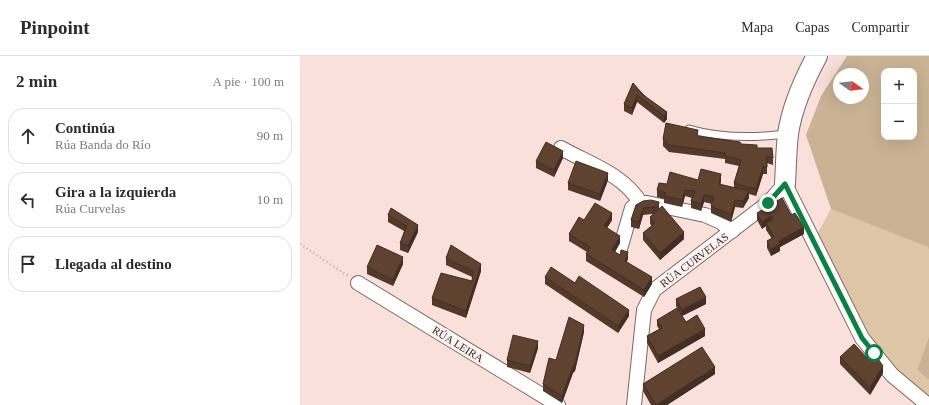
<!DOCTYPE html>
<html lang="es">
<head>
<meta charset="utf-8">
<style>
	:root { --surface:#fff; --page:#f7f7f7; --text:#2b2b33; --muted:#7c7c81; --line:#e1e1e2 }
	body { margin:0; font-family:Georgia,serif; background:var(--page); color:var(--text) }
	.controls { position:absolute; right:12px; top:12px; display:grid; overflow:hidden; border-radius:8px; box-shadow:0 4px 16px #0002 }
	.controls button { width:36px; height:36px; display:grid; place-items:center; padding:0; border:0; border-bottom:1px solid var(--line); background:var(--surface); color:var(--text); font:20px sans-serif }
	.compass { position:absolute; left:533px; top:12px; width:36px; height:36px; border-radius:50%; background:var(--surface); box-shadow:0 4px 16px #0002; rotate:105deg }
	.stop { position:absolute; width:12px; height:12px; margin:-9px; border:3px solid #0b8043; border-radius:50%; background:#fff }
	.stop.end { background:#0b8043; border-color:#fff; box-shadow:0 1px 4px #0008 }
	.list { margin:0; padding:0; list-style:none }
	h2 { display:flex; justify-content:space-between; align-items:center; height:52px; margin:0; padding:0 16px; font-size:17px }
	h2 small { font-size:13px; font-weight:400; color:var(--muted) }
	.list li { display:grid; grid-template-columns:26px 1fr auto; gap:12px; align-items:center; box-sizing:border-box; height:56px; margin:0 8px 8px; padding:0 8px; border:1px solid var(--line); border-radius:16px }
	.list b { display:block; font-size:15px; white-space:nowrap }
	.list p { margin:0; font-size:13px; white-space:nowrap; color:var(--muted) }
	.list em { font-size:13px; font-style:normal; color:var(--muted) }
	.icon { flex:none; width:22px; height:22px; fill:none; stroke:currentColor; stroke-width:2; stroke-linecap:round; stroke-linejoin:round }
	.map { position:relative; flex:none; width:629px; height:349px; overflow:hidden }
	header { display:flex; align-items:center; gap:24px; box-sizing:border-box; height:56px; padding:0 20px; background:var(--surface); border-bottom:1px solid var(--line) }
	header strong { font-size:19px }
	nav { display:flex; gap:22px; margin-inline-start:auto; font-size:14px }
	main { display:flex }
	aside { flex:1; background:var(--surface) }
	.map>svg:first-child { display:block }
	.green { fill:#dec6a7 }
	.forest { fill:#cab394; fill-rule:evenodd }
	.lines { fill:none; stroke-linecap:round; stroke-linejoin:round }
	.lane-casing { stroke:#7c6661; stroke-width:9 }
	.street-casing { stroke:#7c6661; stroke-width:16 }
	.secondary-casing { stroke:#7c6661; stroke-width:22 }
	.path { stroke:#bea9a5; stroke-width:2.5; stroke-dasharray:1 3; stroke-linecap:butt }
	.lane { stroke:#fff; stroke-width:7 }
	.street { stroke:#fff; stroke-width:14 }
	.secondary { stroke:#fff; stroke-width:20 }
	.wall { fill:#523929 }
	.shaded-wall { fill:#422e22 }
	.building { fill:#5f4230; stroke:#422e22 }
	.route { stroke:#0b8043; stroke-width:5 }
	.labels { text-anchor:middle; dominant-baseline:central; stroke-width:4; stroke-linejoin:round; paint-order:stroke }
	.street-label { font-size:11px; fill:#362c2a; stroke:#fcf1ef }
</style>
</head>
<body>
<header>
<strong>Pinpoint</strong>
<nav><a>Mapa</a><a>Capas</a><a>Compartir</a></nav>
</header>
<main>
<aside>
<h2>2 min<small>A pie · 100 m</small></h2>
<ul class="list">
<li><svg class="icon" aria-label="ahead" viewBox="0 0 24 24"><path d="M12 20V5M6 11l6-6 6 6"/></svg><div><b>Continúa</b><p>Rúa Banda do Río</p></div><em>90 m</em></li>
<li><svg class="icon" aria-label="left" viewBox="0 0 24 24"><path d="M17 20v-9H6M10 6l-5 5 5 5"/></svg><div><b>Gira a la izquierda</b><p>Rúa Curvelas</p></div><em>10 m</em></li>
<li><svg class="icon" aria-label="arrive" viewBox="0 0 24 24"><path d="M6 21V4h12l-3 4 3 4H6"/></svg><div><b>Llegada al destino</b></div></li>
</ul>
</aside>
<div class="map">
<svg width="629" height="349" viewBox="0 0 629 349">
	<rect width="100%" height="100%" fill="#fae0db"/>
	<!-- green -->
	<path class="green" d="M 531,153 L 629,191 L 629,280 L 617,314 L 629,324 L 629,349 L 563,281 L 515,182 Z"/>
	<!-- forest -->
	<g class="forest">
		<path d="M 547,0 L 629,0 L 629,194 L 628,191 L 531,153 L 506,79 L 521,40 ZM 584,15 L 614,15 L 614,81 L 584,81 ZM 539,18 L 563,18 L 563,42 L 539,42 Z"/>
		<path d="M 629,280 L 629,324 L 617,314 Z"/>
	</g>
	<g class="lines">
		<!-- lane casing -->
		<g class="lane-casing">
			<path id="lane" d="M 389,73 C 420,82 454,82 486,78"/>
		</g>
		<!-- street casing -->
		<g class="street-casing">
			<g id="street">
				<path d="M 261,92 C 289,108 324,118 341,148"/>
				<path d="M 320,193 L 332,152 L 337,148 L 347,147 L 405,159 L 421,166 L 432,175"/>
				<path d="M 58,227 L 258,349"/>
				<path d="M 334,349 L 344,254 L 354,234 L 468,147 L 485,128 L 562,282 L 592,319 L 628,349"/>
			</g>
		</g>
		<!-- secondary casing -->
		<g class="secondary-casing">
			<path id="secondary" d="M 485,128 C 486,112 486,95 488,78 C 492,51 504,24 517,0"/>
		</g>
		<!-- path -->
		<path class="path" d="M 0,188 L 48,220"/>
		<!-- lane -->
		<use href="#lane" class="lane"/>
		<!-- street -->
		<use href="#street" class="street"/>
		<!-- secondary -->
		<use href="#secondary" class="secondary"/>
	</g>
	<!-- wall -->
	<g class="wall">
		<path d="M 333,27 L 367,63 L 364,67 L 337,46 L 332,59 L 324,55 L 324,48 Z"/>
		<path d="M 398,81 L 441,88 L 457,92 L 473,102 L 473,109 L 467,107 L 467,118 L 463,118 L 456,140 L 449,138 L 449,142 L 443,152 L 435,151 L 431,166 L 411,157 L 411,150 L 412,148 L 404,146 L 401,155 L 391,152 L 391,145 L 392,142 L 385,140 L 382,151 L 364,147 L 364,143 L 357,141 L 357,134 L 367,128 L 398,124 L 421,125 L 420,129 L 434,132 L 434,127 L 439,110 L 425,107 L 425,103 L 369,96 L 363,90 L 363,83 Z"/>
		<path d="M 263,102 L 254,121 L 236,112 L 236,105 Z"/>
		<path d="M 308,124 L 300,145 L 268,134 L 268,127 Z"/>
		<path d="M 359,146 L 359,154 L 384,183 L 360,204 L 343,184 L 343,177 L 352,170 L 350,168 L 350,161 L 353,158 L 343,159 L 339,173 L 331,171 L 331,164 L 336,149 Z"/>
		<path d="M 457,157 L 491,159 L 504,178 L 480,191 L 480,195 L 471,200 L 467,192 L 467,185 L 472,183 L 466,174 L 466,170 L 462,173 L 457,164 Z"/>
		<path d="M 88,159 L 118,176 L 108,197 L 100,194 L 100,187 L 104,175 L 88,166 Z"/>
		<path d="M 284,164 L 312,164 L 307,172 L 320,187 L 315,196 L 320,199 L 328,202 L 327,206 L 352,228 L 344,241 L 286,205 L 286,198 L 287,196 L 269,185 L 269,178 Z"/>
		<path d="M 146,202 L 181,215 L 166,262 L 132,249 L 132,242 L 172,225 L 172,221 L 146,209 Z"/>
		<path d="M 103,208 L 93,230 L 67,218 L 67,211 Z"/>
		<path d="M 245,221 L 275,227 L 329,260 L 318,277 L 245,228 Z"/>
		<path d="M 376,243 L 406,248 L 382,260 L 386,266 L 405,280 L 358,307 L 347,287 L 347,280 L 359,273 L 357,270 L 357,264 L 380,257 L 376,250 Z"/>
		<path d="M 284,276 L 275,315 L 273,317 L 262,347 L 243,335 L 243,328 Z"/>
		<path d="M 238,292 L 230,317 L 207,311 L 207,304 Z"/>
		<path d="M 540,301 L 570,305 L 583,317 L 570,339 L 540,308 Z"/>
		<path d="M 415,318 L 367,349 L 351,349 L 343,335 L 343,328 Z"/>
	</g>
	<!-- shaded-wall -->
	<g class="shaded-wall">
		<path d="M 337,39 L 337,46 L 332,59 L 332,52 Z"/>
		<path d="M 367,56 L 367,63 L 364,67 L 364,60 Z"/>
		<path d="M 263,95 L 263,102 L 254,121 L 254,114 Z"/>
		<path d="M 463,111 L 463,118 L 456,140 L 456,133 Z"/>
		<path d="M 308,117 L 308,124 L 300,145 L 300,138 Z"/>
		<path d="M 421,118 L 421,125 L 419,135 L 419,128 Z"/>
		<path d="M 385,134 L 385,140 L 382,151 L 382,144 Z"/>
		<path d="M 449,135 L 449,142 L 443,152 L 443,145 Z"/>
		<path d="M 404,139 L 404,146 L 401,155 L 401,148 Z"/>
		<path d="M 435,144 L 435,151 L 431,166 L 431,159 Z"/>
		<path d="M 343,152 L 343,159 L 339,173 L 339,166 Z"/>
		<path d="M 312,157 L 312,164 L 304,177 L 304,170 Z"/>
		<path d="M 471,160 L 471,167 L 466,167 L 466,170 L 462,173 L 462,166 Z"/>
		<path d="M 118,169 L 118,176 L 108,197 L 108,190 Z"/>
		<path d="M 504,171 L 504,178 L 480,191 L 480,195 L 471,200 L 471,193 L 479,185 Z"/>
		<path d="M 384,176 L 384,183 L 360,204 L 360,197 Z"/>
		<path d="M 320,180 L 320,187 L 312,201 L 312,194 Z"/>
		<path d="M 328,196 L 328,202 L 325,212 L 325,205 Z"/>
		<path d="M 103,201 L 103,208 L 93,230 L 93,224 Z"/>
		<path d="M 181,208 L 181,215 L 166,262 L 166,255 Z"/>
		<path d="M 352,221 L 352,228 L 344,241 L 344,234 Z"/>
		<path d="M 406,241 L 406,248 L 382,260 L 382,254 Z"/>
		<path d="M 329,254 L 329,260 L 318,277 L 318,270 Z"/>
		<path d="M 284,269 L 284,276 L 275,315 L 273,317 L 262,347 L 262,340 Z"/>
		<path d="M 405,273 L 405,280 L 358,307 L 358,300 Z"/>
		<path d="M 238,285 L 238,292 L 230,317 L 230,310 Z"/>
		<path d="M 583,310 L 583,317 L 570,339 L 570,332 Z"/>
		<path d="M 415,311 L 415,318 L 367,349 L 357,349 Z"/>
	</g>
	<!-- building -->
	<g class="building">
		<path d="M 333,27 L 342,38 L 367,56 L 364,60 L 337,39 L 332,52 L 324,48 Z"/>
		<path d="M 366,67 L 398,74 L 397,80 L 440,86 L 441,88 L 457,89 L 457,92 L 472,92 L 473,102 L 467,100 L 467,111 L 463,111 L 456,133 L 434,127 L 441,104 L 425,100 L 425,97 L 369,89 L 363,83 Z"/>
		<path d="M 246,86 L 263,95 L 254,114 L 236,105 Z"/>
		<path d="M 276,105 L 308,117 L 300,138 L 268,127 Z"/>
		<path d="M 401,113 L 421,118 L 419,128 L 449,135 L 443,145 L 435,144 L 431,159 L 411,150 L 414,141 L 404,139 L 401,148 L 391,145 L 395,135 L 385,134 L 382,144 L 364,140 L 366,137 L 357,134 L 359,127 L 367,128 L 370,116 L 398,124 Z"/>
		<path d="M 482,142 L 491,159 L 495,157 L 504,171 L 479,185 L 480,188 L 471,193 L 467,185 L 474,181 L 466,167 L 473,163 L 471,160 L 462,166 L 457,157 Z"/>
		<path d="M 351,144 L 359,146 L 358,151 L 343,152 L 339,166 L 331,164 L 336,149 L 343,145 Z"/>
		<path d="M 295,147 L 312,157 L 304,170 L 320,180 L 312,194 L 320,199 L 321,194 L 328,196 L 325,205 L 352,221 L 344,234 L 286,198 L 290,191 L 269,178 L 279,161 L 284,164 Z"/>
		<path d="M 362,150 L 384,176 L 360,197 L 343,177 L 355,167 L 350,161 Z"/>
		<path d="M 91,152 L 118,169 L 108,190 L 100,187 L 107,170 L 88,159 Z"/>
		<path d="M 77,189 L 103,201 L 93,224 L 67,211 Z"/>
		<path d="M 151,189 L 181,208 L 166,255 L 132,242 L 141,217 L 172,225 L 173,215 L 146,202 Z"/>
		<path d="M 251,211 L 275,227 L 279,220 L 329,254 L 318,270 L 245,221 Z"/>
		<path d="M 400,231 L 406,241 L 382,254 L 376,243 Z"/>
		<path d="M 377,252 L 386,266 L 397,259 L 405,273 L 358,300 L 347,280 L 362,272 L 357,264 Z"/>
		<path d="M 269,261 L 284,269 L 275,308 L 273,310 L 262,340 L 243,328 L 249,302 L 256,304 Z"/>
		<path d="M 213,279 L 238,285 L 230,310 L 207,304 Z"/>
		<path d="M 554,288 L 570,305 L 576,300 L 583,310 L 570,332 L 540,301 Z"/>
		<path d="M 402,291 L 415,311 L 356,349 L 343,328 Z"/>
	</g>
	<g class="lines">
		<!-- route -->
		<path class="route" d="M 468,147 L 485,128 L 562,282 L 574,297"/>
	</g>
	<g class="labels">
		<!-- street labels -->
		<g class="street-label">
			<text transform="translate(394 204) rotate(-37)">RÚA CURVELAS</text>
			<text transform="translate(158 288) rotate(32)">RÚA LEIRA</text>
		</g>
	</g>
</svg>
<div class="controls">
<button>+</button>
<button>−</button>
</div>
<svg class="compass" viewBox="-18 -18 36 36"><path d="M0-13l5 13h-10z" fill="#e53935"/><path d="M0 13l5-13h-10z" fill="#7c7c81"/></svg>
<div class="stop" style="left:574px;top:297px"></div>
<div class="stop end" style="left:468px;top:147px"></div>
</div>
</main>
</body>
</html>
